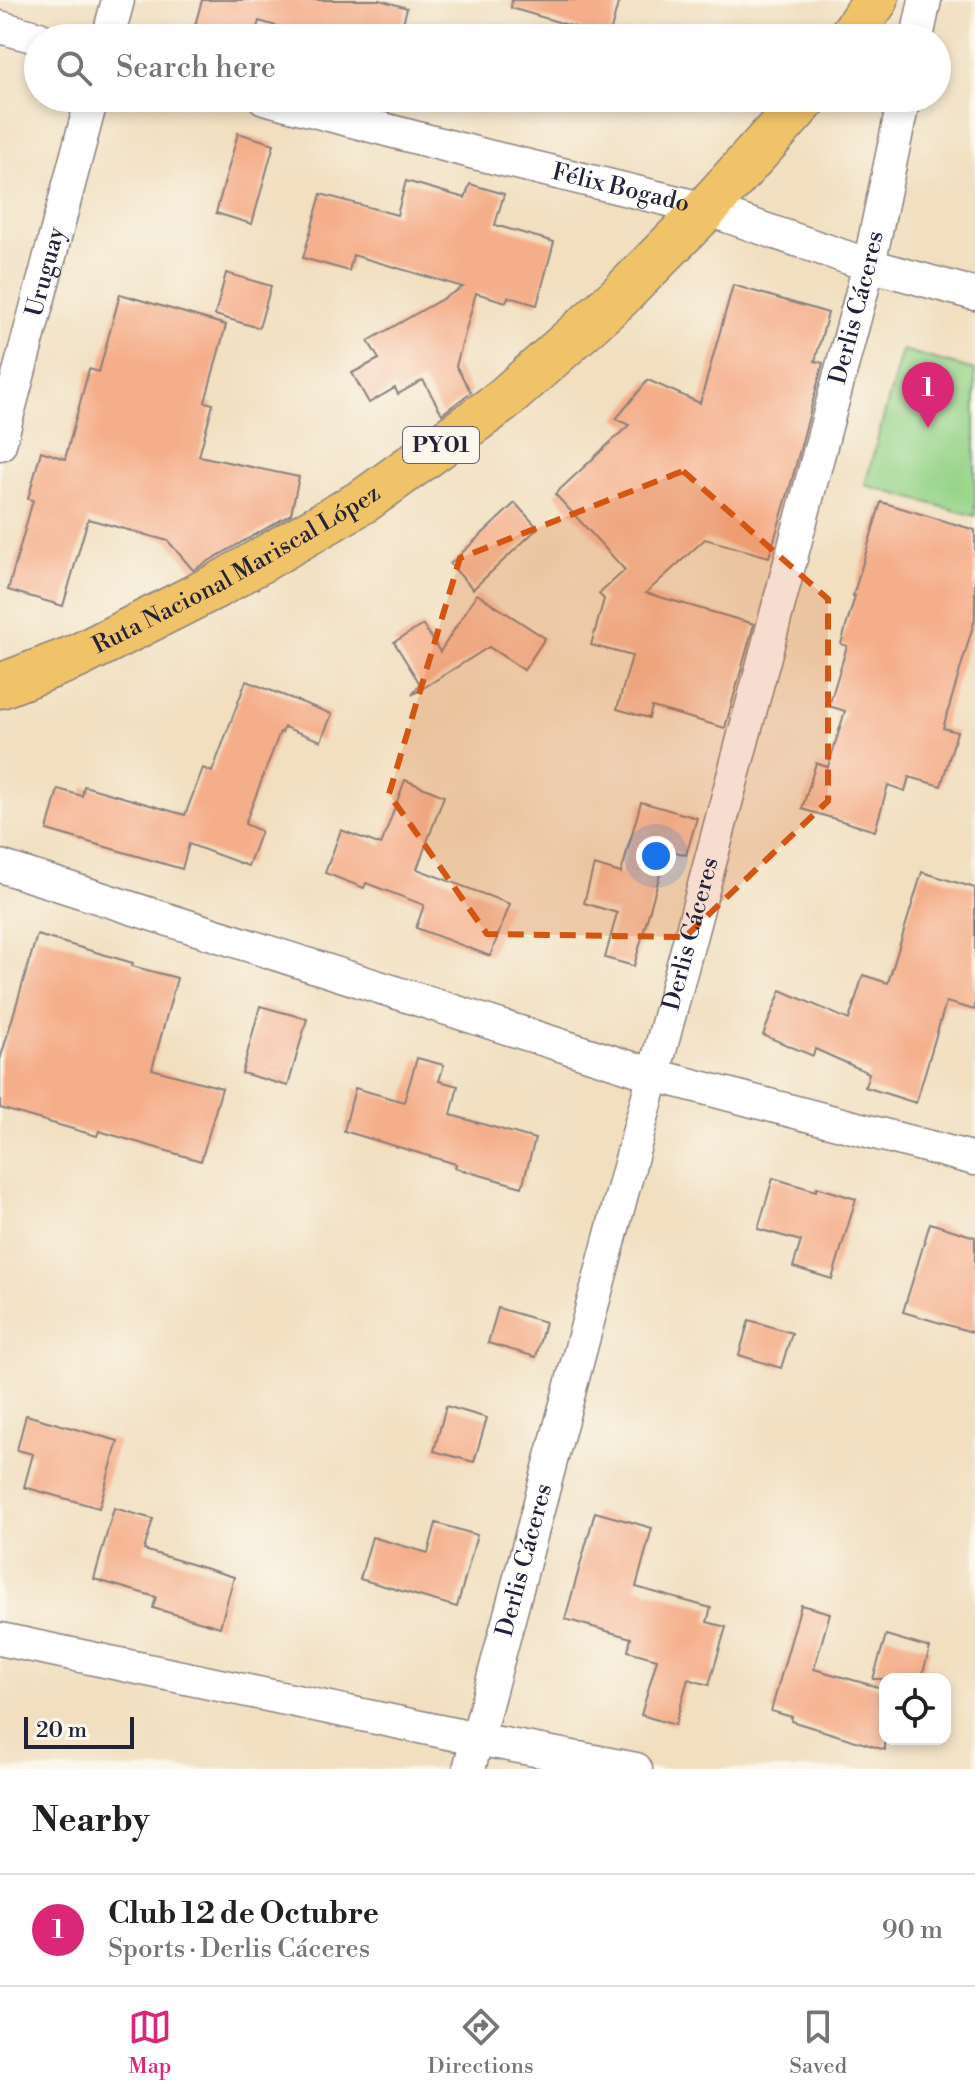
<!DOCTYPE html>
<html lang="en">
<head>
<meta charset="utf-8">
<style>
	:root { --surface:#fff; --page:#f2f2f2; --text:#202124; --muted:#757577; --line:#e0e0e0; --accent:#db2777 }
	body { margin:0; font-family:"Libre Bodoni",serif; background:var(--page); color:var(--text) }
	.controls { position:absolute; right:24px; bottom:24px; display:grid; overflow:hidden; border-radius:16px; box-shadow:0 4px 12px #0003 }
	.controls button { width:72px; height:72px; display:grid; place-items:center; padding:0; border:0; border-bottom:2px solid var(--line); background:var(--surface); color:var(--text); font:40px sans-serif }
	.scale { position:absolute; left:24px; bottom:20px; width:110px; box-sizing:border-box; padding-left:8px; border:4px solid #22223b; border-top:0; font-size:22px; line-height:28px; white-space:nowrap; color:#22223b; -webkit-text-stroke:6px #fbf7ec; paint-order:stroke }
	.you { position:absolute; left:656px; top:856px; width:28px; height:28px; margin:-20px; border:6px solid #fff; border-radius:50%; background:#1a73e8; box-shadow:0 0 0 12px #1a73e833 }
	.badge { display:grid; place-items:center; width:52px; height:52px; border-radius:50%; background:var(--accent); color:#fff; font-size:26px; font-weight:700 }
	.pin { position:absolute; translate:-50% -66px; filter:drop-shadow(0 2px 4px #0008) }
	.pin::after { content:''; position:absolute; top:42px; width:28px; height:24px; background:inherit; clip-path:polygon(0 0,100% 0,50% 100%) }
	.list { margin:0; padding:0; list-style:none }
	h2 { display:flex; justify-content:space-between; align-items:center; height:104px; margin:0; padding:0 32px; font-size:34px }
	h2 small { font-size:26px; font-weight:400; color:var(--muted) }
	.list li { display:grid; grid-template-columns:52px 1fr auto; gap:24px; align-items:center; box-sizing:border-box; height:112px; padding:0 32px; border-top:2px solid var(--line) }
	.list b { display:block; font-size:30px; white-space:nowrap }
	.list p { margin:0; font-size:26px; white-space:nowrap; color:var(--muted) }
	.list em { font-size:26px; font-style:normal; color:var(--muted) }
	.icon { flex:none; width:44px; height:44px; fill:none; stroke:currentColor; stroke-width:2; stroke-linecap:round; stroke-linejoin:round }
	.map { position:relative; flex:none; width:975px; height:1769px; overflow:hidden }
	.search { position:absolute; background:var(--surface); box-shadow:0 4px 12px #0003; left:24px; right:24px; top:24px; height:88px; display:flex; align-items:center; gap:20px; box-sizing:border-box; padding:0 28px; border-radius:44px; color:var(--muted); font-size:30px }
	.sheet { height:216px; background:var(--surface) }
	nav { display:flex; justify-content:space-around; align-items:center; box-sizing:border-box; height:112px; border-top:2px solid var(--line); background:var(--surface); font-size:22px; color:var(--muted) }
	nav a { display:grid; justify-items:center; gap:4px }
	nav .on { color:var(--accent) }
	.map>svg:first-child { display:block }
	.green { fill:#96d489; stroke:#5c7b62; stroke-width:2 }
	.building { fill:#f5ae8a }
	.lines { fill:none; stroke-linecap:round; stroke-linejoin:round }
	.minor-casing { stroke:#8a807e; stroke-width:35 }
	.trunk-casing { stroke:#8a807e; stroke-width:47 }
	.minor { stroke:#fff; stroke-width:32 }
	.trunk { stroke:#f1c369; stroke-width:44 }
	.marked { fill:#d45411; fill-opacity:0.2; stroke:#d45411; stroke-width:6; stroke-dasharray:16 10; stroke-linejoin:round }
	.labels { text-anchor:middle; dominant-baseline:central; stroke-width:7; stroke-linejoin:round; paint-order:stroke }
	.shield { fill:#fbf7ec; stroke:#636270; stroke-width:2 }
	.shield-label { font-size:22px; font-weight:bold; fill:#22223b }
	.street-label { font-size:24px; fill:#22223b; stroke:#fbf7ec }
</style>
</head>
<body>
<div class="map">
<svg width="975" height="1769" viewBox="0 0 975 1769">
	<rect width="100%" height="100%" fill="#fbf7ec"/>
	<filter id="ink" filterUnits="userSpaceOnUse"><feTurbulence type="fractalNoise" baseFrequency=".0125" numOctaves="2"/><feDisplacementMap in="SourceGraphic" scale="16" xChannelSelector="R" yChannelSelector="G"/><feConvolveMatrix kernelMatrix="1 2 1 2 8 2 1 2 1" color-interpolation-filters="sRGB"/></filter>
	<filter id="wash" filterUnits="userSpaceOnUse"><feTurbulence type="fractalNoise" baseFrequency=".006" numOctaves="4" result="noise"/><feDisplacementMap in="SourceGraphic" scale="32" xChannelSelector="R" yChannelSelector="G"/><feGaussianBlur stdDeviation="1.8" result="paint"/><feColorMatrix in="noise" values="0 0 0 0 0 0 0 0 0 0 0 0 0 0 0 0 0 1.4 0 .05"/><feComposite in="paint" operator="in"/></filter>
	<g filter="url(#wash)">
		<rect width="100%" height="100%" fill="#f1dfc0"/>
		<!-- green -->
		<path class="green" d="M 902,350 L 975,370 L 975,516 L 865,485 Z"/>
		<g id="blocks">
			<!-- building -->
			<g class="building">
				<path d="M 202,0 L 380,0 L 407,8 L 399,38 L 318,38 L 259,21 L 254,38 L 240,38 L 195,25 Z"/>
				<path d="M 512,0 L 619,0 L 609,37 L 511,8 Z"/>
				<path d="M 238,133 L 274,144 L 252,224 L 216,213 Z"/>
				<path d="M 406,181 L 465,198 L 470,184 L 504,194 L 495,225 L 554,242 L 537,305 L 508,297 L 506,302 L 476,293 L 456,366 L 471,392 L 442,414 L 423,380 L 398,394 L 395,388 L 369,403 L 352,373 L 379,359 L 368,341 L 463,287 L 353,255 L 349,271 L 303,258 L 321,194 L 397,215 Z"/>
				<path d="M 226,273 L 271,286 L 259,328 L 215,315 Z"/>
				<path d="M 733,285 L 828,313 L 815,361 L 823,363 L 790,487 L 769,557 L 705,539 L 646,593 L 754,624 L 725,728 L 652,707 L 649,718 L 617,709 L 632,656 L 591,645 L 604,599 L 599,594 L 625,570 L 555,494 L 629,425 L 616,419 L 648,380 L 700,403 Z"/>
				<path d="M 120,294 L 226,325 L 205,402 L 213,404 L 199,456 L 299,477 L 291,514 L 193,570 L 168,541 L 88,519 L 63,606 L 8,590 L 33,500 L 28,499 L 41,451 L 65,459 L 89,369 L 99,372 Z"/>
				<path d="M 881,502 L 975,530 L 975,619 L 943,728 L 957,732 L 941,786 L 909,777 L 905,791 L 888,785 L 875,831 L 802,809 L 816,763 L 828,767 L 845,711 L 829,706 L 847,646 L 841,644 L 855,596 L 853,596 Z"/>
				<path d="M 515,503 L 538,528 L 473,589 L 450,564 Z"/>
				<path d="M 477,594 L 545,638 L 524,670 L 489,647 L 412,695 L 420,684 L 394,642 L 423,625 L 440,652 Z"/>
				<path d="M 246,681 L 332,714 L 321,741 L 284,727 L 282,733 L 280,732 L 245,824 L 261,831 L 248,866 L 189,844 L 182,869 L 47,830 L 58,789 L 82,796 L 84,786 L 185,815 L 203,768 L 212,772 Z"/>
				<path d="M 405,780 L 444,796 L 417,869 L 510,904 L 490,956 L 416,928 L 424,905 L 366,883 L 364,888 L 325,873 L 341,830 L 381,845 Z"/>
				<path d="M 641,802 L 697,818 L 686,855 L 667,849 L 634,966 L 605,958 L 617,913 L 584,903 L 594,865 L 621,873 Z"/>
				<path d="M 922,872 L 975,888 L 975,1010 L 946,1002 L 916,1103 L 865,1087 L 869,1073 L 815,1049 L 813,1056 L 763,1035 L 781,990 L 849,1020 L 863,975 L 888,983 Z"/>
				<path d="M 37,935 L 133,963 L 132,966 L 177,978 L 152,1069 L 222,1088 L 201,1161 L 99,1131 L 97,1136 L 0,1108 L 0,1060 Z"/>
				<path d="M 260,1006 L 307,1019 L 288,1086 L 242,1073 Z"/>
				<path d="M 417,1058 L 444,1065 L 439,1081 L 458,1086 L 451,1115 L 535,1139 L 522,1187 L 455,1168 L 456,1164 L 344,1131 L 355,1088 L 404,1102 Z"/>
				<path d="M 773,1178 L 816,1191 L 817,1187 L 856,1199 L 832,1279 L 793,1267 L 801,1241 L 758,1229 Z"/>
				<path d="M 930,1223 L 975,1237 L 975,1333 L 903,1312 Z"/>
				<path d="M 498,1308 L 545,1322 L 536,1357 L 488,1343 Z"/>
				<path d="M 749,1320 L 792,1333 L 781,1368 L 739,1355 Z"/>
				<path d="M 446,1406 L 487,1418 L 474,1462 L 434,1451 Z"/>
				<path d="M 26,1415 L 118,1441 L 99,1508 L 24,1487 L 33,1454 L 17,1450 Z"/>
				<path d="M 114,1508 L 153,1519 L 144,1550 L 234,1577 L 220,1627 L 153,1608 L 156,1597 L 94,1579 Z"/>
				<path d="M 595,1512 L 652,1528 L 636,1587 L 711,1608 L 707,1622 L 726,1627 L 709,1685 L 688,1679 L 675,1725 L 641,1715 L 657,1659 L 628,1651 L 631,1638 L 565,1619 Z"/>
				<path d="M 436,1523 L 477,1535 L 457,1607 L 360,1579 L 372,1537 L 428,1553 Z"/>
				<path d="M 801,1605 L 830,1613 L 814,1669 L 885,1689 L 885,1750 L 791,1721 L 792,1717 L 771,1711 Z"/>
				<path d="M 886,1635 L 930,1648 L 921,1679 L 873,1679 Z"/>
			</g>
		</g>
	</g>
	<g filter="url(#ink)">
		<use href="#blocks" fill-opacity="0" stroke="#8a807e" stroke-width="2"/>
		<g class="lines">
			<!-- minor casing -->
			<g class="minor-casing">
				<g id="minor">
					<path d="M 0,27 L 39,38"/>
					<path d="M 108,38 L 118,0"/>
					<path d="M 917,38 L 925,0"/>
					<path id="s1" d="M 264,98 L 475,153 L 706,209 L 869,265 L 975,294"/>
					<path id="s2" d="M 0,444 L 92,98"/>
					<path d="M 0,866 L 654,1075 L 975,1159"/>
					<path d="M 0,1639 L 477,1739 L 636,1769"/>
					<path id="s3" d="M 469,1769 L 869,265 L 904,98"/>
				</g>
			</g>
			<!-- trunk casing -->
			<g class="trunk-casing">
				<g id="trunk">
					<path d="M 849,38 L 876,0"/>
					<path id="s4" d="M 0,686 L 78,656 L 220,584 L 365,500 L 502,401 L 619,297 L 706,209 L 806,98"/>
				</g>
			</g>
			<!-- minor -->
			<use href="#minor" class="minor"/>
			<!-- trunk -->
			<use href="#trunk" class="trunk"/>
		</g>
	</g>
	<!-- marked area -->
	<path class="marked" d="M 683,471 L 828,599 L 828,801 L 685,937 L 487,934 L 389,794 L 460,558 Z"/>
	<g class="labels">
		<!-- shield labels -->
		<rect class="shield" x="403" y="427" width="76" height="36" rx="6"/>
		<g class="shield-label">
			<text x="441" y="445">PY01</text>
		</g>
		<!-- street labels -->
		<g class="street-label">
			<text stroke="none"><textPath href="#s1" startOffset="368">Félix Bogado</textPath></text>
			<text stroke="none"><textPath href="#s2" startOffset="178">Uruguay</textPath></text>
			<text stroke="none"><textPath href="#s3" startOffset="1512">Derlis Cáceres</textPath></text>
			<text stroke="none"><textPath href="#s4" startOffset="264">Ruta Nacional Mariscal López</textPath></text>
			<text stroke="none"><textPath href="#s3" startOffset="864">Derlis Cáceres</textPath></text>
			<text stroke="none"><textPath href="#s3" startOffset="216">Derlis Cáceres</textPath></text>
		</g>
	</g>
</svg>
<div class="controls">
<button><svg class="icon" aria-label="locate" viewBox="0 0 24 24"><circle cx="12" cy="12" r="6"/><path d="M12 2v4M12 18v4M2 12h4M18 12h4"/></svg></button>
</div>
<div class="scale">20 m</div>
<div class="you"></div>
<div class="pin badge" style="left:928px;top:428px">1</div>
<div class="search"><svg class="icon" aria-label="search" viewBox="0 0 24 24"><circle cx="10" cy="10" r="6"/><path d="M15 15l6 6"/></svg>Search here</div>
</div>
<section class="sheet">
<h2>Nearby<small></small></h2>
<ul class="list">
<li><span class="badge">1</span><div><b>Club 12 de Octubre</b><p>Sports · Derlis Cáceres</p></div><em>90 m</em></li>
</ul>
</section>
<nav>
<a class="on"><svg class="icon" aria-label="map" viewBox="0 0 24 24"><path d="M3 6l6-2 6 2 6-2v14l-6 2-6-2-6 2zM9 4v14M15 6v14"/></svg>Map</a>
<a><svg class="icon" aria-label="directions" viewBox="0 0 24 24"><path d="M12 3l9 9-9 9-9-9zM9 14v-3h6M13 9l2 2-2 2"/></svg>Directions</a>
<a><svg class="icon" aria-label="saved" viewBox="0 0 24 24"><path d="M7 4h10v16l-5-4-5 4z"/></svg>Saved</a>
</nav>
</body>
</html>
